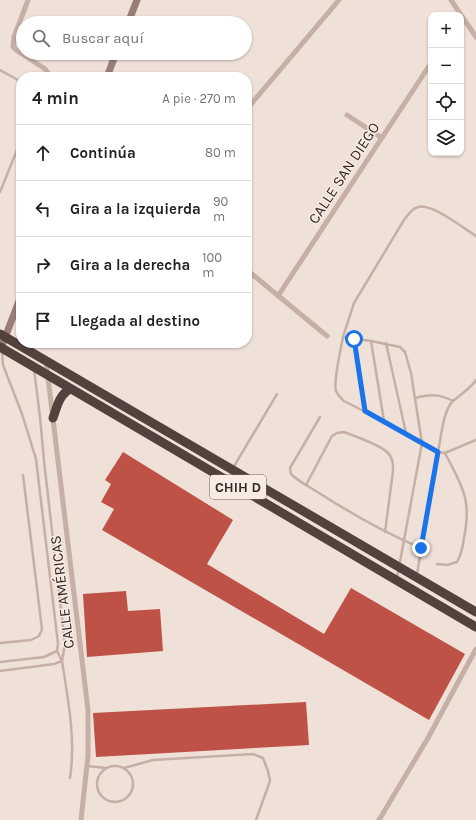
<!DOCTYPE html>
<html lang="es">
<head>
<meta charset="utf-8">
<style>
	:root { --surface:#fff; --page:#f6f6f6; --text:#202124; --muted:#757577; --line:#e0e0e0 }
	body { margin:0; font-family:Karla,sans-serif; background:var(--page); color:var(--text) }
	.controls { position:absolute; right:12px; top:12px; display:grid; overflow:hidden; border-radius:8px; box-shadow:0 1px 3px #0004 }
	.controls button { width:36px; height:36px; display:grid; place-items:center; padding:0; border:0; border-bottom:1px solid var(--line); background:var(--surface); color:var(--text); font:20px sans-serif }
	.stop { position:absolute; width:12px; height:12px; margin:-9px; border:3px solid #1a73e8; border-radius:50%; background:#fff }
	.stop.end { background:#1a73e8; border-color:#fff; box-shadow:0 1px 4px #0008 }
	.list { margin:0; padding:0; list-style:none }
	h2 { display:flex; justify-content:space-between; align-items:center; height:52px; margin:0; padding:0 16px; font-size:17px }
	h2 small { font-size:13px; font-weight:400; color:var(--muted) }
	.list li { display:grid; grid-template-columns:26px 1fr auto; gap:12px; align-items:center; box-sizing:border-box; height:56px; padding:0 16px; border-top:1px solid var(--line) }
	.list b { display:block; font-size:15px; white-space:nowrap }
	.list em { font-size:13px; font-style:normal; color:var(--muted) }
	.icon { flex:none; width:22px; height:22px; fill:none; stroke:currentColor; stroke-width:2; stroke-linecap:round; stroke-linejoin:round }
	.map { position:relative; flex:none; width:476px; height:820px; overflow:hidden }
	.search { position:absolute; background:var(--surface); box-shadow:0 1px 3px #0004; left:16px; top:16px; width:236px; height:44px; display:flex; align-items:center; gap:10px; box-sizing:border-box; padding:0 14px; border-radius:22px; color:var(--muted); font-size:15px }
	.panel { position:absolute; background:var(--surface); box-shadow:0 1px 3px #0004; left:16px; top:72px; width:236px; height:276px; border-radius:16px }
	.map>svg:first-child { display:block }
	.building { fill:#be5247 }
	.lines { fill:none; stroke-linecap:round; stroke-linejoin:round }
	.lane { stroke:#c6afa5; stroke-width:2.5 }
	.street { stroke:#c6afa5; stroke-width:5 }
	.secondary { stroke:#997e76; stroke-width:7 }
	.highway { stroke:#52413d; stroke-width:9 }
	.route { stroke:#1a73e8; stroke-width:5 }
	.labels { text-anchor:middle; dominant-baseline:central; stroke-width:3; stroke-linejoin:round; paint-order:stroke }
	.shield { fill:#f7ebe3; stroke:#6d625e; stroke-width:1 }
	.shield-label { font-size:14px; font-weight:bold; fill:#322825 }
	.street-label { font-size:15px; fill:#322825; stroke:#f7ebe3 }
</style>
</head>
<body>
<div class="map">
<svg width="476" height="820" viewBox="0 0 476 820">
	<rect width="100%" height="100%" fill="#efe0d8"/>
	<!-- building -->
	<g class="building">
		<path d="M 123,452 L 233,520 L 207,564 L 324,634 L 351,588 L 465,654 L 429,720 L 102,530 L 114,509 L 101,502 L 111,484 L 105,480 Z"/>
		<path d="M 126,591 L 128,611 L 160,609 L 163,651 L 87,657 L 83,594 Z"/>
		<path d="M 306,702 L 309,745 L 96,757 L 93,713 Z"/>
	</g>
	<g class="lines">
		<!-- lane -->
		<g class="lane">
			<path d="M 0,70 L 18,80 L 21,85"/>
			<path d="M 0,192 L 21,140"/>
			<path d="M 343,337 L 354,303 L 404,220 C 408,215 411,209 418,207 C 432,203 463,228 476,236"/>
			<path d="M 355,339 L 365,411"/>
			<path d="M 371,341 L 384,421"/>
			<path d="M 386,343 L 406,433"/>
			<path d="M 476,380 C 470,389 461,394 453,401 C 443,410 441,439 438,452 L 445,453 L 476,440"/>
			<path d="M 415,398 C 430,394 440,394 453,401"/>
			<path d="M 320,417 L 290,468 L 291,474 C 299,482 310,487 319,493 C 352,514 385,533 421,548"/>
			<path d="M 233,468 L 277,394"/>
			<path d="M 306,485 L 332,436 L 337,433 L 344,432 C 354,436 381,445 388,453 C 393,458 393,464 393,471 L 385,532"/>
			<path d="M 437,564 L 447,565 L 457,562 C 461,555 463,546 464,538 C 472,498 462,487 445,453"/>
			<path d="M 397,578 L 422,443 L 411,373 L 405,352 L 400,347 L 371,341 L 343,337 C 341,349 333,381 336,391 C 338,396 341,398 344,401 C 376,417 407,435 438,452 L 417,574"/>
			<path d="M 0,643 L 31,640 L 39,636 L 42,629 L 23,475"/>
			<path d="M 57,651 L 62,661 C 68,700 76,739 70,778"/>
			<path d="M 0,662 L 44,657 L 57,651 L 58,644 L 36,459 L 22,414 L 3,365 L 2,351"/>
			<path d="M 0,671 L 54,664 L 62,661 L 65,644 L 44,461 L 40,417 L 34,369"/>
			<circle cx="115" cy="784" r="18"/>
			<path d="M 87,766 L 106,768"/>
			<path d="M 124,768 L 153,760 L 253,754 L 263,758 L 268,771 L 270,781 L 256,820"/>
		</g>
		<!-- street -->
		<g class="street">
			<path d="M 28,0 L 14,37 L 13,47 L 16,50 L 45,69 L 48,73 L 50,77"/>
			<path d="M 451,0 L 476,37"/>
			<path d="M 247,109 L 339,0"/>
			<path d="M 347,115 L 382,138"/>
			<path d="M 247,270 L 327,336"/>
			<path d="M 278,296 L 431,63"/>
			<path d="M 46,361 L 88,710 L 88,756 L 81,820"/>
			<path d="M 379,820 L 428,738 L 476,649"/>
		</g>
		<!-- secondary -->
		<g class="secondary">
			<path d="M 128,23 L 137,0"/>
			<path d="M 107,77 L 116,53"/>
			<path d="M 1,348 L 21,296"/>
		</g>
		<!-- highway -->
		<g class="highway">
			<path d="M 0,334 L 476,612"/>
			<path d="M 0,347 L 476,627"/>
			<path d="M 53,418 C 57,407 59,395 70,389"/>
		</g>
	</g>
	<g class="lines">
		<!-- route -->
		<path class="route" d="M 354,339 L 365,411 L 438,452 L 421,548"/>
	</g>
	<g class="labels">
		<!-- shield labels -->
		<rect class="shield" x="210" y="475" width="56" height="24" rx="3"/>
		<g class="shield-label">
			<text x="238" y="487">CHIH D</text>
		</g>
		<!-- street labels -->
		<g class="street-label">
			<text transform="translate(344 173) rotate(-57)">CALLE SAN DIEGO</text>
			<text transform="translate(62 592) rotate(-97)">CALLE AMÉRICAS</text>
		</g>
	</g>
</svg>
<div class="controls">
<button>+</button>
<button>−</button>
<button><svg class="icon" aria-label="locate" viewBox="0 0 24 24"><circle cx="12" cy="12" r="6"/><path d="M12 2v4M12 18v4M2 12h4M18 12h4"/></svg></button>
<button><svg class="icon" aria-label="layers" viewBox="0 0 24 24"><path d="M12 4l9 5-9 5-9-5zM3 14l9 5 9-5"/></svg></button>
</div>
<div class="stop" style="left:354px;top:339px"></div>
<div class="stop end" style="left:421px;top:548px"></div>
<div class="search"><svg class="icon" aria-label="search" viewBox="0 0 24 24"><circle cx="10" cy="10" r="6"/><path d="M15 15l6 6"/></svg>Buscar aquí</div>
<section class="panel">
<h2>4 min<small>A pie · 270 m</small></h2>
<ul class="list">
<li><svg class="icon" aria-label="ahead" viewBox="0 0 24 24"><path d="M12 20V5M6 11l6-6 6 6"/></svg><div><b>Continúa</b></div><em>80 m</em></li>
<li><svg class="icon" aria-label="left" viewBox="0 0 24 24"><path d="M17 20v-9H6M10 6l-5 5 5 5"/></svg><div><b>Gira a la izquierda</b></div><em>90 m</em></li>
<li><svg class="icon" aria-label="right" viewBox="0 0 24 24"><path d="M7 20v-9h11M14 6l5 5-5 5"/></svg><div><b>Gira a la derecha</b></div><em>100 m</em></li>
<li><svg class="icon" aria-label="arrive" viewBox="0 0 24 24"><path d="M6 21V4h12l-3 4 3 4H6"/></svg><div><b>Llegada al destino</b></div></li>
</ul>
</section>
</div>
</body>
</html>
